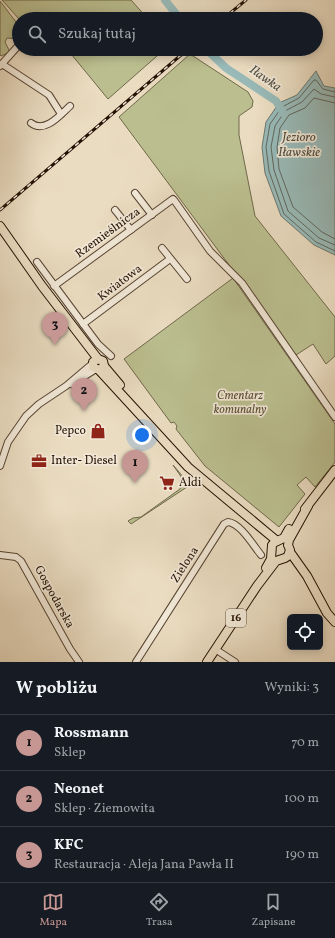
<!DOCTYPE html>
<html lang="pl">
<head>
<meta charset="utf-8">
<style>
	:root { --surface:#171b24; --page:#242831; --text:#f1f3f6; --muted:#9ea1a6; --line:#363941; --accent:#c59692 }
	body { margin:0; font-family:Vollkorn,serif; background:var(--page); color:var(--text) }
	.controls { position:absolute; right:12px; bottom:12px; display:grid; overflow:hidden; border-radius:6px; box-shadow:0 2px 10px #0003 }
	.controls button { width:36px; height:36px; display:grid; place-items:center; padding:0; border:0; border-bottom:1px solid var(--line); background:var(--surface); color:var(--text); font:20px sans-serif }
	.you { position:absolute; left:142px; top:435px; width:14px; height:14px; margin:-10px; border:3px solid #fff; border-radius:50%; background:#1a73e8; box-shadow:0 0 0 6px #1a73e833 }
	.badge { display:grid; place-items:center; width:26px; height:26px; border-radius:50%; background:var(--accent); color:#111; font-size:13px; font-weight:700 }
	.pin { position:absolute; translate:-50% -33px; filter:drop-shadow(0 1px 2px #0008) }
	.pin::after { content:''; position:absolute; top:21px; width:14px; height:12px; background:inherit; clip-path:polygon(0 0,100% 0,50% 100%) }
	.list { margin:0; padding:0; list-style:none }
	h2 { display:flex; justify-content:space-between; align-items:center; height:52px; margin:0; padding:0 16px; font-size:17px }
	h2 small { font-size:13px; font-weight:400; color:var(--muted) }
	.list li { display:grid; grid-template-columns:26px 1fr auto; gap:12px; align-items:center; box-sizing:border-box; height:56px; padding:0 16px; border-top:1px solid var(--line) }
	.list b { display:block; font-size:15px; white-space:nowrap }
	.list p { margin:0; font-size:13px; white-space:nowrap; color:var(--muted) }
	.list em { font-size:13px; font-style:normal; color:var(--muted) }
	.icon { flex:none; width:22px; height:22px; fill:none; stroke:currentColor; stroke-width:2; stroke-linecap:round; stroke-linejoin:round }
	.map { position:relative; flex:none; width:335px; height:662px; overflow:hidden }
	.search { position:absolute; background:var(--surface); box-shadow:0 2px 10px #0003; left:12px; right:12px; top:12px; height:44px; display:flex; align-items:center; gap:10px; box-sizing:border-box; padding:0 14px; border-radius:22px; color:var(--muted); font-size:15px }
	.sheet { height:220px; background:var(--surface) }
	nav { display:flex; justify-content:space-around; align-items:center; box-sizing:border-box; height:56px; border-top:1px solid var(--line); background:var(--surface); font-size:11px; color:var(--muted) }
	nav a { display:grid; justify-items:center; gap:2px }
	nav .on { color:var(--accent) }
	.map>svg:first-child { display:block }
	.green { fill:#bbbf90; stroke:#70684a }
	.water { fill:#98bab8; stroke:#6a7770 }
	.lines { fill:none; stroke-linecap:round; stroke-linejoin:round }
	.shore { stroke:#5f665e; stroke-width:1 }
	.river { stroke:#98bab8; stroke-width:8 }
	.minor-casing { stroke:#574433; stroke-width:8 }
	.major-casing { stroke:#261204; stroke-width:10 }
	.minor { stroke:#f1e8d7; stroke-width:6 }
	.major { stroke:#eadcc1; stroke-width:8 }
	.rail-casing { stroke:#261204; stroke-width:3 }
	.rail { stroke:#f1e8d7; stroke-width:1.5; stroke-dasharray:4.5; stroke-linecap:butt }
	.labels { text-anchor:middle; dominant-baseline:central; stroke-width:3.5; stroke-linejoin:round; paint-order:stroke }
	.shield { fill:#f1e8d7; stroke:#635243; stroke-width:1 }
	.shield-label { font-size:11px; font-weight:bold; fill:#261204 }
	.street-label { font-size:12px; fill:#261204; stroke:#f1e8d7 }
	.park-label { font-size:12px; font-style:italic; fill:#5a4f35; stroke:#f1e8d7 }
	.poi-label { font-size:12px; fill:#261204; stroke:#f1e8d7; text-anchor:start }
	.water-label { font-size:13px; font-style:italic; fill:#4e4d43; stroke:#f1e8d7 }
</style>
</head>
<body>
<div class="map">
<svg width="335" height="662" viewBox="0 0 335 662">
	<rect width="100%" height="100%" fill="#eadcc1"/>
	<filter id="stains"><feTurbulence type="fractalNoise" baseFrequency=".005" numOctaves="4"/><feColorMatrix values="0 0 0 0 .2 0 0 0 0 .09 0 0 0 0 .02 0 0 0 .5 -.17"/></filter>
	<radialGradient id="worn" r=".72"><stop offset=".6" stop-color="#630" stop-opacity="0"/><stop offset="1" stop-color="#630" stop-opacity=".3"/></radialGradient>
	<!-- green -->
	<g class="green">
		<path d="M 2,0 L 131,0 L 148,19 L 43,19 L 41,16 L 38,19 L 19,19 Z"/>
		<path d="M 0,1 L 19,26 L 19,39 L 7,38 L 5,42 L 10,52 L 1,56 L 0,55 Z"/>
		<path d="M 67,49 L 165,49 L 108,99 Z"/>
		<path d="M 190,54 L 248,92 L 253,101 L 252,107 L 239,116 L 239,135 L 255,216 L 335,317 L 335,356 L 326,364 L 313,344 L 296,355 L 119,117 Z"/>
		<path d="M 233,278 L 335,424 L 335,462 L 315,487 L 306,477 L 297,485 L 305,494 L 279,527 L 205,466 L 176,429 L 177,426 L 174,422 L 171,423 L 124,359 Z"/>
		<path d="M 173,465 L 190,485 L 131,524 L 128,521 L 133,518 L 141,517 L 180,489 L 181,484 L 180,481 L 182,478 Z"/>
	</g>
	<!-- water -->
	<path class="water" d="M 316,71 L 324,86 L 335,88 L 335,255 L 314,245 L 281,216 L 265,173 L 262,147 L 266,122 L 279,103 L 297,95 Z"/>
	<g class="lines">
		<!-- shore -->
		<g class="shore">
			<path d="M 335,92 L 323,89 L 316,80 L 314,80 L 299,98 L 282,107 L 270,124 L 266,147 L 269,171 L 284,214 L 316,242 L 335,251"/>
			<path d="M 335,97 L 321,94 L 314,89 L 302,102 L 285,111 L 275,126 L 271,147 L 274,170 L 288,211 L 319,238 L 335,245"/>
			<path d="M 335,103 L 314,98 L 305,108 L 289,115 L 280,128 L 277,147 L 279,169 L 293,207 L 322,232 L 335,239"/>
		</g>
		<!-- river -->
		<g class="river">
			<path d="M 165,0 L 180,19"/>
			<path d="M 206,49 L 226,68 L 276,101 L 284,114"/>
		</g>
		<!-- minor casing -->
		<g class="minor-casing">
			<g id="minor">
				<path d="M 2,64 L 49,95 L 61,114"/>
				<path d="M 0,66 L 19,45"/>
				<path d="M 31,123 C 45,134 61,114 70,106"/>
				<path d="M 135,193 L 152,215"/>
				<path d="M 115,210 L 131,230"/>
				<path d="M 162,248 L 187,279"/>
				<path d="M 37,262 L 98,344 L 111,356"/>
				<path d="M 54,286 L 173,199 L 174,200 L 210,251 L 242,283 L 335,417"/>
				<path d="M 83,324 L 170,259"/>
				<path d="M 71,384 L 80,379 L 96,369"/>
				<path d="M 0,466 L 8,442 L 26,416 L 39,404 L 66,386 L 92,364"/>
				<path d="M 0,555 L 16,557 L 21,561 L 70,649 L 79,662"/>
				<path d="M 215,649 L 235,662"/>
				<path d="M 136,662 L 224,524 L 228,522 C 240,523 253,545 261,555"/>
			</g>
		</g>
		<!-- major casing -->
		<g class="major-casing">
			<g id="major">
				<path d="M 0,226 L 42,286 L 98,359 L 103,361 L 104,366 L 99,370"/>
				<path d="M 98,359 L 93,362 L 93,367 L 99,370 L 188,467 L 277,541"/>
				<path d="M 104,366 L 120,385"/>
				<path d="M 305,509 L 335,470"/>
				<path d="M 290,552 L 307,576 L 327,613 L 335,622"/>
				<path d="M 266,568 L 271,559 L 272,545 L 275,542 L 284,538 L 289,529"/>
				<path d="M 207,662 L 257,586 L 276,561 L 285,558 L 288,556 L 290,550 L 288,545 L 289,540 L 308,506"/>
			</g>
		</g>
		<!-- minor -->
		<use href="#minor" class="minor"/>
		<!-- major -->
		<use href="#major" class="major"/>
		<!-- rail casing -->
		<g class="rail-casing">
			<g id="rail">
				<path d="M 223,19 L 246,0"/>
				<path d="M 0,210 L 188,49"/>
			</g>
		</g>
		<!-- rail -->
		<use href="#rail" class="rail"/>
	</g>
	<!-- icons -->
	<defs>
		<g id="shop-bare" transform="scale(1.2)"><path d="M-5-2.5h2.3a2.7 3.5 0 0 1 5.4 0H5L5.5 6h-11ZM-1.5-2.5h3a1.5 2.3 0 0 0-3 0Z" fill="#8f2418" stroke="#f1e8d7" stroke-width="2.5" paint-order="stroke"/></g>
		<g id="office-bare" transform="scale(1.2)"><path d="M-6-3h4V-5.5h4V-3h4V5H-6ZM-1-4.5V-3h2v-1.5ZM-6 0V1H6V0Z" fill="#8f2418" stroke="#f1e8d7" stroke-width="2.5" paint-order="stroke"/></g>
		<g id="supermarket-bare" transform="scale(1.2)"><path d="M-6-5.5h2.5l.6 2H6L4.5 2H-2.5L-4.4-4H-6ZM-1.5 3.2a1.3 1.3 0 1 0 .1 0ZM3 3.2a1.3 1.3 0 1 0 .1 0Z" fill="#8f2418" stroke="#f1e8d7" stroke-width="2.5" paint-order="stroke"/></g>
	</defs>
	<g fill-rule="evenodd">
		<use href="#shop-bare" x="98" y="431"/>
		<use href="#office-bare" x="39" y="461"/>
		<use href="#supermarket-bare" x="167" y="483"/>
	</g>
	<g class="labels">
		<!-- shield labels -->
		<rect class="shield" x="226" y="609" width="20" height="18" rx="3"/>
		<g class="shield-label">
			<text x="236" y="618">16</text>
		</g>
		<!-- street labels -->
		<g class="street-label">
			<text transform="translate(108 233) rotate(-36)">Rzemieślnicza</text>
			<text transform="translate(120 283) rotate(-37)">Kwiatowa</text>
			<text transform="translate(185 565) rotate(-57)">Zielona</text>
			<text transform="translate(54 597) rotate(61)">Gospodarska</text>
		</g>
		<!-- park labels -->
		<g class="park-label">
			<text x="240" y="396">Cmentarz<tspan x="240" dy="14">komunalny</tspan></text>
		</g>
		<!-- poi labels -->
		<g class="poi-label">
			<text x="86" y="431" text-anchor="end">Pepco</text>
			<text x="51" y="461">Inter- Diesel</text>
			<text x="179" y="483">Aldi</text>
		</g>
		<!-- water labels -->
		<g class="water-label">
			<text transform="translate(265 79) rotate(35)">Iławka</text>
			<text x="299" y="138">Jezioro<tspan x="299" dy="15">Iławskie</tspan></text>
		</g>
	</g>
	<rect width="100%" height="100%" filter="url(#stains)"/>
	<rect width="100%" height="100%" fill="url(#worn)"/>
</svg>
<div class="controls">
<button><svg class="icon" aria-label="locate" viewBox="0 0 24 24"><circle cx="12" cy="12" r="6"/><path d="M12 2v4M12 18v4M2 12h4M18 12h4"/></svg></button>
</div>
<div class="you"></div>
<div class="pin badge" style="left:135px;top:483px">1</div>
<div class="pin badge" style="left:84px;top:411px">2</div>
<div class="pin badge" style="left:55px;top:345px">3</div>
<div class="search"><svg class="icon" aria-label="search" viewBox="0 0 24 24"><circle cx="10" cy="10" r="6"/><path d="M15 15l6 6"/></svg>Szukaj tutaj</div>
</div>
<section class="sheet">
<h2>W pobliżu<small>Wyniki: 3</small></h2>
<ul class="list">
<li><span class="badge">1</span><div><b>Rossmann</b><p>Sklep</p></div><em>70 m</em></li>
<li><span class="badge">2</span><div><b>Neonet</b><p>Sklep · Ziemowita</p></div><em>100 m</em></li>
<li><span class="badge">3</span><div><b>KFC</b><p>Restauracja · Aleja Jana Pawła II</p></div><em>190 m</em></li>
</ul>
</section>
<nav>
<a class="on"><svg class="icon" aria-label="map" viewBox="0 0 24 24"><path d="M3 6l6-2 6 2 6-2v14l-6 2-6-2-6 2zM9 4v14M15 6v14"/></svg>Mapa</a>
<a><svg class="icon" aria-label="directions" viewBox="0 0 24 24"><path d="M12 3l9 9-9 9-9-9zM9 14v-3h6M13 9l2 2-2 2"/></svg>Trasa</a>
<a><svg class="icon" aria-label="saved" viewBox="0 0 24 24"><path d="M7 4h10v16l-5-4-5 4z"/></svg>Zapisane</a>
</nav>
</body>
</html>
